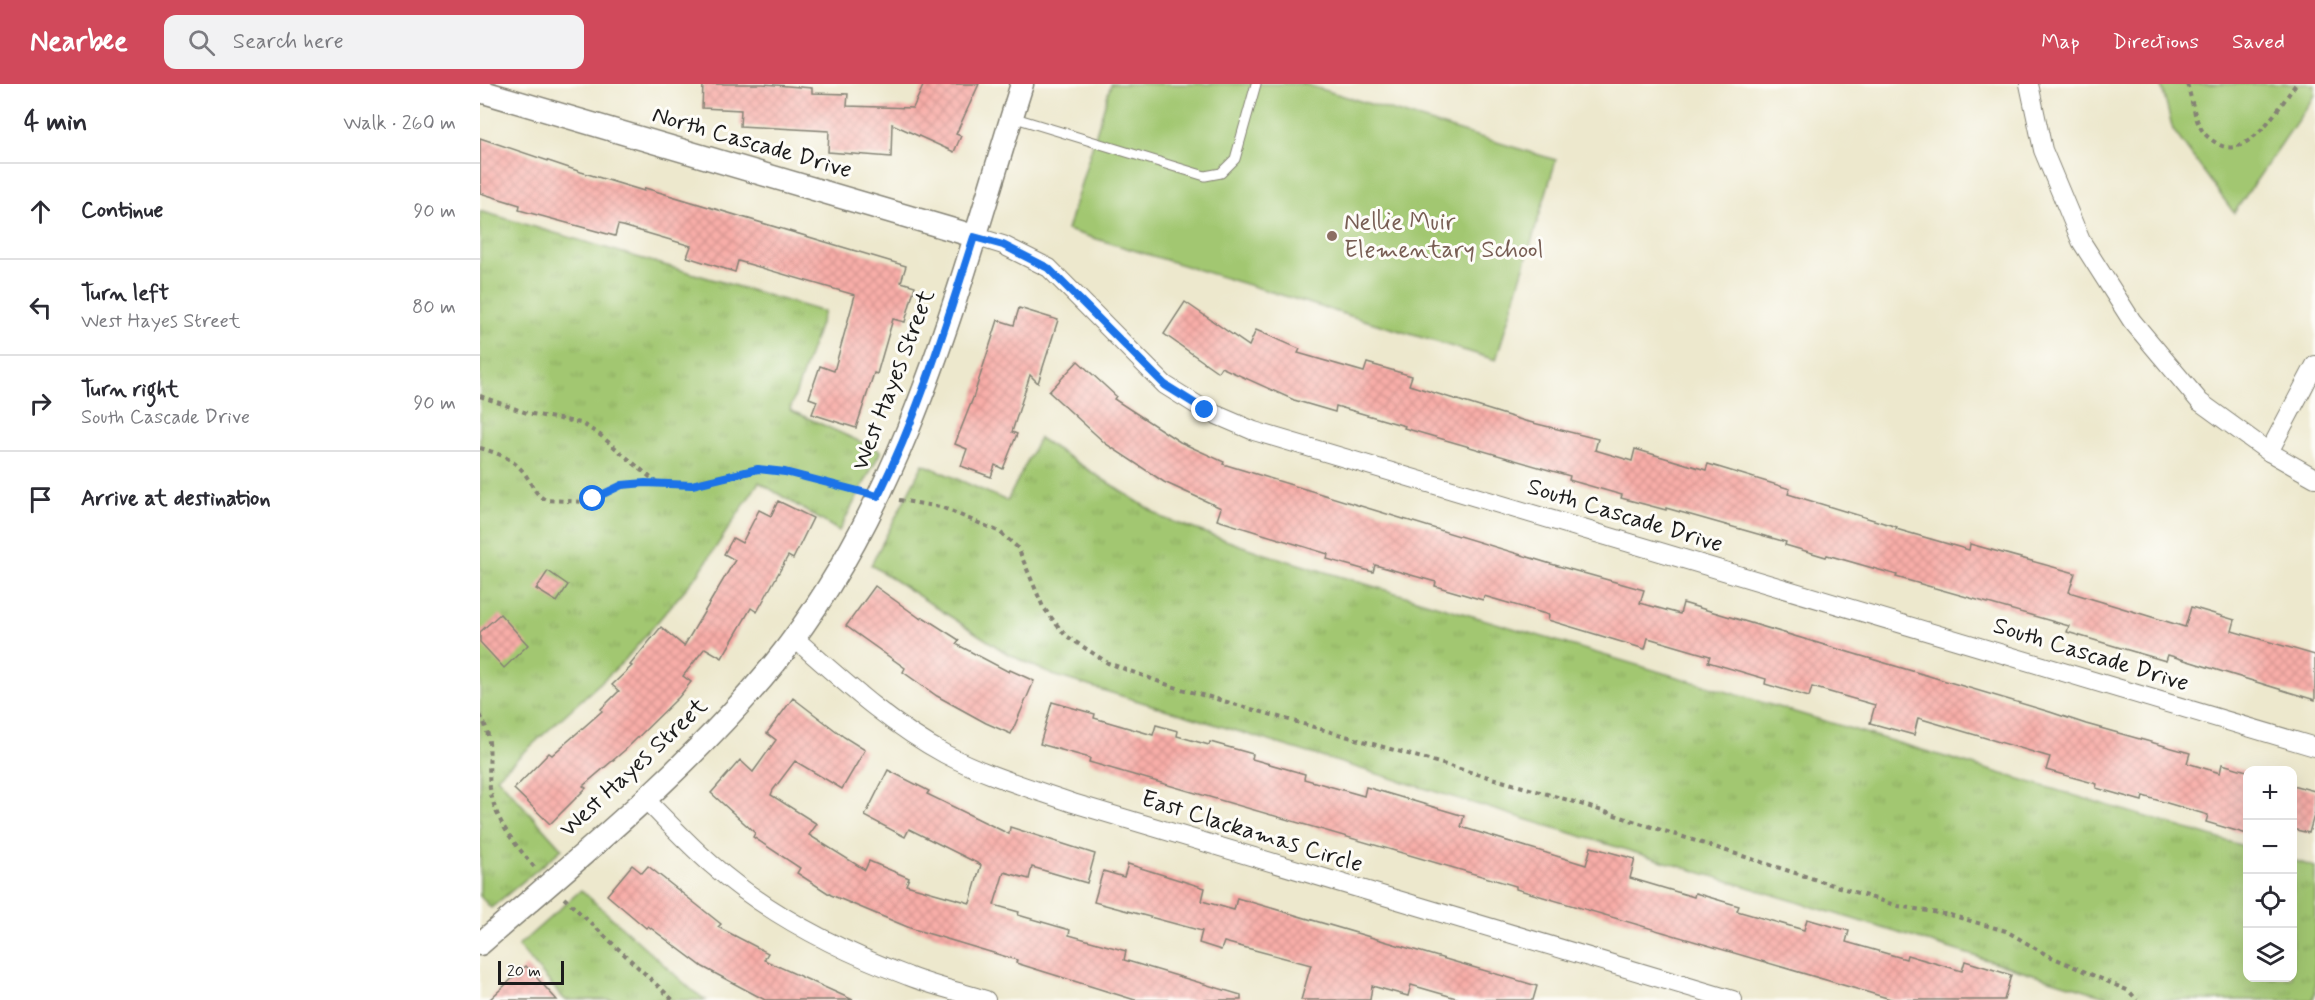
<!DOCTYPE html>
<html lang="en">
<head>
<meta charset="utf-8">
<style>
	:root { --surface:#fff; --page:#f2f2f3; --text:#2b2b33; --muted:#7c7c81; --line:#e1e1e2; --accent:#d1495b }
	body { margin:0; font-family:Mynerve,sans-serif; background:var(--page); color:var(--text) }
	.controls { position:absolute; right:18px; bottom:18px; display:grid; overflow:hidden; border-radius:12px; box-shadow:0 6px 24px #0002 }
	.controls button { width:54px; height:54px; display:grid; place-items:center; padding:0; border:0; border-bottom:2px solid var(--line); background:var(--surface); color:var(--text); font:30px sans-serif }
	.scale { position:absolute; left:18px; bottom:15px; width:66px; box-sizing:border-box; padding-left:6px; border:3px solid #1c1c1c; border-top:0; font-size:16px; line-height:21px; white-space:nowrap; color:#1c1c1c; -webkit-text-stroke:4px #fdfcf7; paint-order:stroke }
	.stop { position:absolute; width:18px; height:18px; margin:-14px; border:4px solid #1a73e8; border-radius:50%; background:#fff }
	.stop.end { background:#1a73e8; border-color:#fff; box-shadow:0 2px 6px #0008 }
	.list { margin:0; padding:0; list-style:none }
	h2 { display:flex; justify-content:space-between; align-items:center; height:78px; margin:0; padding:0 24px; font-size:26px }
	h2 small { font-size:20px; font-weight:400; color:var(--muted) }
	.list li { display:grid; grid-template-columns:39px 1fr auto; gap:18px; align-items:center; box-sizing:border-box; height:96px; padding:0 24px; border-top:2px solid var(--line) }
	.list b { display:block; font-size:22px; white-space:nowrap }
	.list p { margin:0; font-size:20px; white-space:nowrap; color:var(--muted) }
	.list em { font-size:20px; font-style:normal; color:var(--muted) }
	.icon { flex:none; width:33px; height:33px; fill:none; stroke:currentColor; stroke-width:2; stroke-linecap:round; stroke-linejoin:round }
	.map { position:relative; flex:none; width:1835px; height:916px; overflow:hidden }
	header { display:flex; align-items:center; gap:36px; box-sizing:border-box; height:84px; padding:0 30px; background:var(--accent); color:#fff }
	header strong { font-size:28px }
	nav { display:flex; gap:33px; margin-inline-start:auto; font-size:21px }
	.search { width:420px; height:54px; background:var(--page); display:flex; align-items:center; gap:15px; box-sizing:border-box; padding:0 21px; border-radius:12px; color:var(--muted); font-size:22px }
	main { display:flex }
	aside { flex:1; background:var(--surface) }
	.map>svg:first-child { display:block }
	.grass { fill:url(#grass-tufts); stroke:#5f7246; stroke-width:1.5 }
	.green { fill:#a2c771; stroke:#5f7246; stroke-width:1.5 }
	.building { fill:url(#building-cross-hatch) }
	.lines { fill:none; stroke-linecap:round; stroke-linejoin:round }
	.service-casing { stroke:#848274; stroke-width:11 }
	.minor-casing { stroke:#848274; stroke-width:20 }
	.tertiary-casing { stroke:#848274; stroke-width:25 }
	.path { stroke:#848274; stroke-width:4; stroke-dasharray:4.5 4.5; stroke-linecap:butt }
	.service { stroke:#fff; stroke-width:9 }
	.minor { stroke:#fff; stroke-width:18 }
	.tertiary { stroke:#fff; stroke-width:22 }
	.route { stroke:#1a73e8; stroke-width:8 }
	.education-dot { fill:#8d6e63; stroke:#fdfcf7; stroke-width:2 }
	.labels { text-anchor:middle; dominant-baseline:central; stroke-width:6; stroke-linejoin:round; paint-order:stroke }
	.street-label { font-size:24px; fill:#1c1c1c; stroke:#fdfcf7 }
	.education-label { font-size:24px; fill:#785e54; stroke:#fdfcf7; text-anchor:start }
</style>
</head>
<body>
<header>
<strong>Nearbee</strong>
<div class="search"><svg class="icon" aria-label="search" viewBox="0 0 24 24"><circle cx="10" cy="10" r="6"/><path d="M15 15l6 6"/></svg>Search here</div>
<nav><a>Map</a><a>Directions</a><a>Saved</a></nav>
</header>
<main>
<aside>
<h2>4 min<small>Walk · 260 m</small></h2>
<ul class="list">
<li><svg class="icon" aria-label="ahead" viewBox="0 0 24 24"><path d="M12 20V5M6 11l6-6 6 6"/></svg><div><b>Continue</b></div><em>90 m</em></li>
<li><svg class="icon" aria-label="left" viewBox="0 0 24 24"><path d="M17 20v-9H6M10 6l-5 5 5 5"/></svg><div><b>Turn left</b><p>West Hayes Street</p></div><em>80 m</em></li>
<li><svg class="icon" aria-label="right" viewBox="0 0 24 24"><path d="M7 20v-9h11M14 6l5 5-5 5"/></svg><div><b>Turn right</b><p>South Cascade Drive</p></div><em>90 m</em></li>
<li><svg class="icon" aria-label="arrive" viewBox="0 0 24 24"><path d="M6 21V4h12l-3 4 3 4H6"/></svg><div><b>Arrive at destination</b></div></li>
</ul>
</aside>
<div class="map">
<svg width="1835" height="916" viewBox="0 0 1835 916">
	<defs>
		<pattern id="grass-tufts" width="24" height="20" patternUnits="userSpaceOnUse" patternTransform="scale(1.5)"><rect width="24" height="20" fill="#a2c771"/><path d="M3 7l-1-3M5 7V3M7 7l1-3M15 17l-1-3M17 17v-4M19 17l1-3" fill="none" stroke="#8baa61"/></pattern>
		<pattern id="building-cross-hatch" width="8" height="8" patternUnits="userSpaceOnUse" patternTransform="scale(1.5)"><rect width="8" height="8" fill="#f8ada8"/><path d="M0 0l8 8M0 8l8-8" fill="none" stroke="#d49490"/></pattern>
	</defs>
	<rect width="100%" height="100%" fill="#fdfcf7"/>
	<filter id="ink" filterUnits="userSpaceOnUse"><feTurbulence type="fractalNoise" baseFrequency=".0167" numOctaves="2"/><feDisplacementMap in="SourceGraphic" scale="12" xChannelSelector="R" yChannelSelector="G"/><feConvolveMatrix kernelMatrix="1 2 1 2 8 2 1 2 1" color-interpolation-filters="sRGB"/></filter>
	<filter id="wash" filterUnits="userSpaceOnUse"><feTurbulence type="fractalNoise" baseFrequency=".008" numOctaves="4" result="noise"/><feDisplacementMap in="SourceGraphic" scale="24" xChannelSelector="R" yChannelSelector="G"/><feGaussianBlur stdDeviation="1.35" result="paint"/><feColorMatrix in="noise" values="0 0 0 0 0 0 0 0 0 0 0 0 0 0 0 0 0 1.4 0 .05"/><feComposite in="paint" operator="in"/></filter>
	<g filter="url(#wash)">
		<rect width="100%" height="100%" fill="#ede8cd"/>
		<!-- grass -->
		<g class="grass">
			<path d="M 0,127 L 344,228 L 310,326 L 401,367 L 359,447 L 279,398 L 219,489 L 144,577 L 17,693 L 82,765 L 11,824 L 0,812 Z"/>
			<path d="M 559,354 L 683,434 L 785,470 L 1767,763 L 1768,894 L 1812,894 L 1813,776 L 1835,783 L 1835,909 L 1833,916 L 1632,916 L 1632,914 L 573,591 L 528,570 L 391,481 L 443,380 L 527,417 Z"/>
			<path d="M 101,806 L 213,907 L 226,916 L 85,916 L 38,862 Z"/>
		</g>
		<!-- green -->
		<g class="green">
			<path d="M 631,0 L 824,0 L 1076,76 L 1016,276 L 587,146 Z"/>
			<path d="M 1681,0 L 1835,0 L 1835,11 L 1754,129 L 1693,46 Z"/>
		</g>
		<g id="blocks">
			<!-- building -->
			<g class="building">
				<path d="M 223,0 L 283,0 L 332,4 L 332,9 L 368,10 L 367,22 L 433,24 L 444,0 L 499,0 L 476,50 L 481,52 L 474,68 L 412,40 L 411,73 L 348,68 L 349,47 L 260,42 L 261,26 L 222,24 Z"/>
				<path d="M 0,54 L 101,88 L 164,107 L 165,104 L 426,182 L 421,198 L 435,202 L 425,238 L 413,235 L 397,290 L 394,289 L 376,344 L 332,330 L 337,317 L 329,314 L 340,282 L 354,287 L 375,211 L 258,177 L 255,188 L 207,173 L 211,162 L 143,142 L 138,141 L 135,152 L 39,126 L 40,121 L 0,109 Z"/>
				<path d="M 705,218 L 769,262 L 776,246 L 820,265 L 818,269 L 884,288 L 887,279 L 932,292 L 929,301 L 1045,337 L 1118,355 L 1115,366 L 1152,377 L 1155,365 L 1226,386 L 1228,380 L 1310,405 L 1308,410 L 1417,443 L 1416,445 L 1489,466 L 1490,460 L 1595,489 L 1589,508 L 1705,543 L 1711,523 L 1755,536 L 1752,547 L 1835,571 L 1835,616 L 1688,571 L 1686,577 L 1641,564 L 1587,548 L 1589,542 L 1416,493 L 1417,491 L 1347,471 L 1346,473 L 1305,461 L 1306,458 L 1186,424 L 1186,426 L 1141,414 L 1142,411 L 1089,396 L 1090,392 L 924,344 L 925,342 L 856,322 L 855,328 L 814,316 L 741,283 L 738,288 L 684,250 Z"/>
				<path d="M 539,224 L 578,236 L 558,299 L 550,291 L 532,348 L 537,350 L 523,385 L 515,381 L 511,393 L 481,382 L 487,365 L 475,360 L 493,314 L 518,236 L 534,241 Z"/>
				<path d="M 598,277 L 636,312 L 634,315 L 700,358 L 744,378 L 743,380 L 1071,480 L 1164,506 L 1160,519 L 1200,530 L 1203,519 L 1570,628 L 1606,640 L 1710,669 L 1707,679 L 1740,689 L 1742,680 L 1767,687 L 1767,750 L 1726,738 L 1728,731 L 1663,712 L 1662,717 L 1616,704 L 1617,700 L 1566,686 L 1570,673 L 1438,634 L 1434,651 L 1390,639 L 1395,621 L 1332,603 L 1329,613 L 1285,600 L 1286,595 L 1228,578 L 1230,572 L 1168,554 L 1165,565 L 1068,536 L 1069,531 L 1004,512 L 1003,516 L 955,502 L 956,498 L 895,481 L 893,488 L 847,475 L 848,470 L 737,436 L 741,424 L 684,398 L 626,360 L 569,308 Z"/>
				<path d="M 298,417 L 333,434 L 313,475 L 308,472 L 277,528 L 271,524 L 242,574 L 225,564 L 203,592 L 211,598 L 199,613 L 145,666 L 103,702 L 106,704 L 70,740 L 34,705 L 69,669 L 72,671 L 122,627 L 121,625 L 139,607 L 132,601 L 152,582 L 150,581 L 181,543 L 204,562 L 255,476 L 244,470 L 253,454 L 262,459 L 279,426 L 291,432 Z"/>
				<path d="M 68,487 L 88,501 L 77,518 L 56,505 Z"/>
				<path d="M 395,502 L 441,535 L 443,533 L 479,556 L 476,560 L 529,588 L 530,586 L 554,597 L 531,650 L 506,639 L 457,612 L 423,588 L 425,584 L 366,542 Z"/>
				<path d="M 20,530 L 48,561 L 24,584 L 0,558 L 0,548 Z"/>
				<path d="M 313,614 L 364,653 L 385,666 L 362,705 L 315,677 L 293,706 L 291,711 L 337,740 L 329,751 L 385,786 L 389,777 L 429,794 L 426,801 L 490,819 L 501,781 L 429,745 L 425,753 L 385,732 L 408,686 L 449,707 L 447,710 L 529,750 L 530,743 L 615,770 L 607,799 L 552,783 L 549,795 L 524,788 L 514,821 L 539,828 L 538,831 L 590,846 L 589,851 L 646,867 L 644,876 L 761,911 L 761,916 L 655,916 L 536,879 L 537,876 L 430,844 L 351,811 L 317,789 L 320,784 L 273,753 L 275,749 L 231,709 L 260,676 L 273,688 L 296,656 L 287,649 Z"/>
				<path d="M 572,618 L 615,630 L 614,634 L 673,651 L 676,641 L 698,647 L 697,652 L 729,661 L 730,658 L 773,670 L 772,675 L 825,690 L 824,695 L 884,712 L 886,703 L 984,732 L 981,743 L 1106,781 L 1111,763 L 1155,775 L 1150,794 L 1214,813 L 1215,809 L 1259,822 L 1257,827 L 1324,846 L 1327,835 L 1369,847 L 1366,858 L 1426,875 L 1427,871 L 1482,887 L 1485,877 L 1531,891 L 1524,916 L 1414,916 L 1036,805 L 1036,802 L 609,678 L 610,674 L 560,660 Z"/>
				<path d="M 1812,701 L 1835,707 L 1835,728 L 1829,749 L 1812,745 Z"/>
				<path d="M 648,780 L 725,804 L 722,817 L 754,826 L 757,814 L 1057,902 L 1053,916 L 983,916 L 931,901 L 928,912 L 892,902 L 890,916 L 821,916 L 831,881 L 744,858 L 741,866 L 719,859 L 722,847 L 614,818 L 623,787 L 644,793 Z"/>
				<path d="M 152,781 L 162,789 L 168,782 L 241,840 L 238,843 L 288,869 L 284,876 L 373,916 L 285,916 L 223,883 L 168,842 L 166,844 L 127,811 Z"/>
				<path d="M 46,882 L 77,916 L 9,916 Z"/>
			</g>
		</g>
	</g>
	<g filter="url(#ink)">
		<use href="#blocks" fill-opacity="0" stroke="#848274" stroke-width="1.5"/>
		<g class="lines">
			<!-- service casing -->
			<g class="service-casing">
				<path id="service" d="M 532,33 L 725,92 L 741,89 L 755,75 L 776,0"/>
			</g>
			<!-- minor casing -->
			<g class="minor-casing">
				<g id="minor">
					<path d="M 1549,0 L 1563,66 L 1601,157 L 1652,237 L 1720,318 L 1789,368 L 1835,394"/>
					<path d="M 494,152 L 523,161 L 569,184 L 685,301 L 725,326 L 774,347 L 1835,663"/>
					<path d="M 1789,368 L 1835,281"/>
					<path d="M 313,553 C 361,595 409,640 465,670 C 505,691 550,704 593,719 L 1253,916"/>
					<path d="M 166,716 C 187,737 208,760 231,780 C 287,829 358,866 428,892 C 453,902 480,908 506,916"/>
				</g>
			</g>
			<!-- tertiary casing -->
			<g class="tertiary-casing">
				<g id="tertiary">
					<path d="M 0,7 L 494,152"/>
					<path d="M 0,860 C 103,770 208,686 295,579 C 429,412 479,200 542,0"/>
				</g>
			</g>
			<!-- path -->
			<g class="path">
				<path d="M 1707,0 C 1711,12 1713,25 1717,36 C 1721,48 1728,54 1738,60 C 1768,78 1801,20 1816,0"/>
				<path d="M 0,312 L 47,329 L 101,339 L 120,351 L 177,399"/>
				<path d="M 0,364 C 18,369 34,375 45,390 C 52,400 55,411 66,416 L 105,418 L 142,401 L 165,399 L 212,401 L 278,385 L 305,388 L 377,407"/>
				<path d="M 419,416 L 461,423 L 520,448 L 538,464 L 563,523 L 585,551 L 628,579 L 691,602 L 1088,716 L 1418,822 L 1470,831 L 1526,847 L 1567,871 L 1649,907 L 1657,916"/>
				<path d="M 0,631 C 15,656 7,677 10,704 C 15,738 35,760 56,785"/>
				<path d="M 84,814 L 193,916"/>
			</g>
			<!-- service -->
			<use href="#service" class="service"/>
			<!-- minor -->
			<use href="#minor" class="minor"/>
			<!-- tertiary -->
			<use href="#tertiary" class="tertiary"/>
		</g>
	</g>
	<g class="lines" filter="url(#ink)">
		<!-- route -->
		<path class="route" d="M 113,415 L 142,401 L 165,399 L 212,401 L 278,385 L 305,388 L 398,412 C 440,327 465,243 494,153 L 523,161 L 568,184 L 685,301 L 725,326"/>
	</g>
	<!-- markers -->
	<circle class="education-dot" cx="852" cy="152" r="6"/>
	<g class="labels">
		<!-- street labels -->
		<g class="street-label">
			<text transform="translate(272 59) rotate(16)">North Cascade Drive</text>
			<text transform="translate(414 296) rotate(-69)">West Hayes Street</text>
			<text transform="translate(1145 432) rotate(17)">South Cascade Drive</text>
			<text transform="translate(1611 571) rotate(17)">South Cascade Drive</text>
			<text transform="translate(154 684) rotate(-43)">West Hayes Street</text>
			<text transform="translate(772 748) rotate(17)">East Clackamas Circle</text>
		</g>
		<!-- education labels -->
		<g class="education-label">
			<text x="864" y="138">Nellie Muir<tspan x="864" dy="28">Elementary School</tspan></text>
		</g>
	</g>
</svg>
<div class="controls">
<button>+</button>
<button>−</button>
<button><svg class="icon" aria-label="locate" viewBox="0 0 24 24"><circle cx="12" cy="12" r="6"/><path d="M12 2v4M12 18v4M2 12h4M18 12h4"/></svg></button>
<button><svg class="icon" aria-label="layers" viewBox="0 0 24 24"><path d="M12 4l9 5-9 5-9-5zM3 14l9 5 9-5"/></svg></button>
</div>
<div class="scale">20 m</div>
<div class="stop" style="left:113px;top:415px"></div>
<div class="stop end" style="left:725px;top:326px"></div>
</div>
</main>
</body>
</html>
